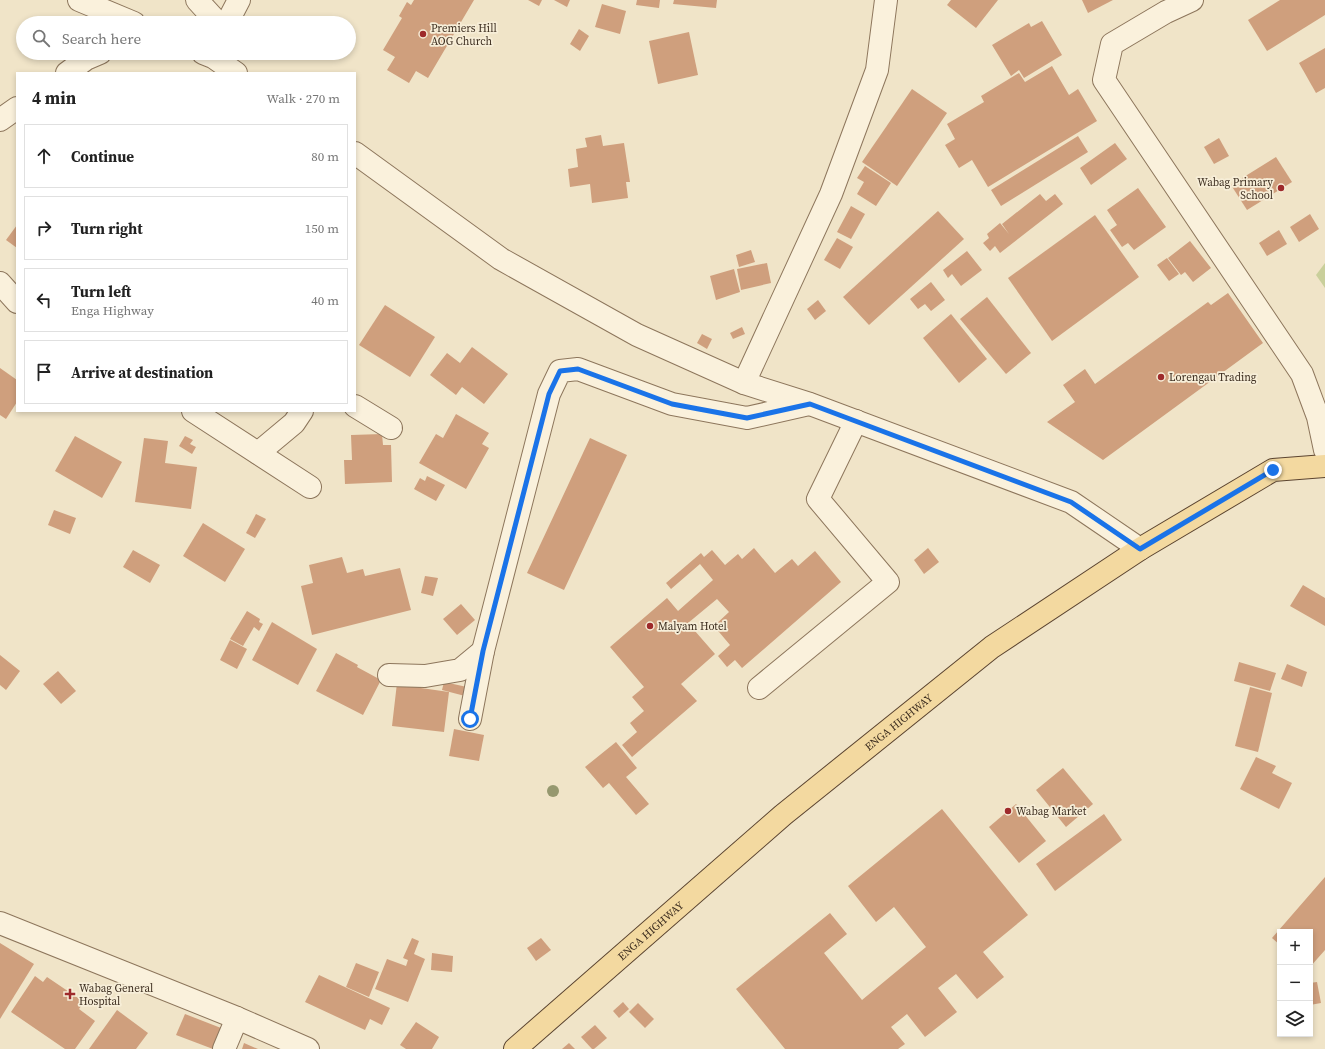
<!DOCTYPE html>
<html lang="en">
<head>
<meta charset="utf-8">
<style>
	:root { --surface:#fff; --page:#f2f2f2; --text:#222; --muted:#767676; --line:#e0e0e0 }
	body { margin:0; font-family:"Source Serif 4",serif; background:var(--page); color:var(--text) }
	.controls { position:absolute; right:12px; bottom:12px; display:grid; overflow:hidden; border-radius:0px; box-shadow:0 2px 6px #0003 }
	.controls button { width:36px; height:36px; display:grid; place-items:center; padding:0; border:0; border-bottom:1px solid var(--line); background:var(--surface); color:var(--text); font:20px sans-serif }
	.stop { position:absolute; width:12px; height:12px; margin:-9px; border:3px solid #1a73e8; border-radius:50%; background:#fff }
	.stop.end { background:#1a73e8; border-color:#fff; box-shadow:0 1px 4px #0008 }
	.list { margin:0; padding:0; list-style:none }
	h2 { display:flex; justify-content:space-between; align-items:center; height:52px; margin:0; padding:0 16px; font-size:17px }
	h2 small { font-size:13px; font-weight:400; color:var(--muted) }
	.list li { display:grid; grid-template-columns:26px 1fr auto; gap:12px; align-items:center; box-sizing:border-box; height:64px; margin:0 8px 8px; padding:0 8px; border:1px solid var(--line); border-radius:0px }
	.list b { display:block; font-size:15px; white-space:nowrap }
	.list p { margin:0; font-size:13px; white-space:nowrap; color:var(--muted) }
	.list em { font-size:13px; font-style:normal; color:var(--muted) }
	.icon { flex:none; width:22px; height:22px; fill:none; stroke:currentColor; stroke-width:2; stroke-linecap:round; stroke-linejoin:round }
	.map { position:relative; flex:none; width:1325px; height:1049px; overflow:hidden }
	.search { position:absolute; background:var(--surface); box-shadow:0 2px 6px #0003; left:16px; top:16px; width:340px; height:44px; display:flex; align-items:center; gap:10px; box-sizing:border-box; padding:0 14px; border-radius:22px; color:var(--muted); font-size:15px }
	.panel { position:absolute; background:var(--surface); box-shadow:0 2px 6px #0003; left:16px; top:72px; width:340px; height:340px; border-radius:0px }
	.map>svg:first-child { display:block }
	.green { fill:#c9cf9b }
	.building { fill:#cf9f7d }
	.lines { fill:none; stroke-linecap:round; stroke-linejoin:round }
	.minor-casing { stroke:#8d765c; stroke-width:24 }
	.major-casing { stroke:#5b4430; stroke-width:24 }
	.minor { stroke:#faf1dc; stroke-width:22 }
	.major { stroke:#f3d9a0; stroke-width:22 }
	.tree { fill:#96986f }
	.route { stroke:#1a73e8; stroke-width:5 }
	.poi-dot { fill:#9e2a2b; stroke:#f7eed8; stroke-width:1.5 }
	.labels { text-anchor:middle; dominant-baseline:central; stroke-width:3.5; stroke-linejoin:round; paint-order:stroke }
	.poi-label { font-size:11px; fill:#3d2e20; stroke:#f7eed8; text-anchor:start }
	.street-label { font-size:11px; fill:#3d2e20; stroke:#f7eed8 }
</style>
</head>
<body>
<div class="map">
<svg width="1325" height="1049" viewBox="0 0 1325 1049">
	<rect width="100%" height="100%" fill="#f0e4c8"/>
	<!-- green -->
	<path class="green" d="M 1325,263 L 1325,288 L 1316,275 Z"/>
	<!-- building -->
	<g class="building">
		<path d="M 414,0 L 474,0 L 428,78 L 416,71 L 409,83 L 387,70 L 395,57 L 383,50 L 402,18 L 399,16 L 407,2 L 411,5 Z"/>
		<path d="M 528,0 L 542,0 L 539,6 Z"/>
		<path d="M 554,0 L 570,0 L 567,7 Z"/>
		<path d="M 637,0 L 660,0 L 659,8 L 636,5 Z"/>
		<path d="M 674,0 L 717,0 L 716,8 L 673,4 Z"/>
		<path d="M 951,0 L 998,0 L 976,28 L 947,5 Z"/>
		<path d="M 1082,0 L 1113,0 L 1088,13 Z"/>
		<path d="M 1280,0 L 1325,0 L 1325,15 L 1267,51 L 1248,20 Z"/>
		<path d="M 602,4 L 626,11 L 620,34 L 595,27 Z"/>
		<path d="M 1042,21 L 1062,55 L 1024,78 L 1019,70 L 1011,76 L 992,45 L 1029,23 L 1031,27 Z"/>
		<path d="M 579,29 L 589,36 L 580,51 L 570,44 Z"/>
		<path d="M 689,32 L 698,75 L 658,84 L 649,41 Z"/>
		<path d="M 1325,48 L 1325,88 L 1316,93 L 1299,63 Z"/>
		<path d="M 1052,66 L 1069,95 L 1078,89 L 1097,121 L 988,187 L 972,160 L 959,168 L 945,145 L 955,139 L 947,124 L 984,102 L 981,96 L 1019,73 L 1025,82 Z"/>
		<path d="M 912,89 L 947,113 L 897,186 L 862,162 Z"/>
		<path d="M 601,135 L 603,146 L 624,143 L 630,182 L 626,182 L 628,198 L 592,203 L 590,184 L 570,187 L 568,169 L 578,167 L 576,149 L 587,147 L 585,138 Z"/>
		<path d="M 1078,136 L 1088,152 L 1001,206 L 991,190 Z"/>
		<path d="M 1219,138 L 1229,156 L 1214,164 L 1204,147 Z"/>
		<path d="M 1115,143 L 1127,159 L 1091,185 L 1080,168 Z"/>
		<path d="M 1276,157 L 1292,182 L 1247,210 L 1231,185 Z"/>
		<path d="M 865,166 L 891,183 L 876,206 L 857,194 L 864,182 L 857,178 Z"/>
		<path d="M 1138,188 L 1166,227 L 1134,250 L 1128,243 L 1122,247 L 1110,230 L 1117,225 L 1107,210 Z"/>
		<path d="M 1040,194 L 1046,201 L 1055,194 L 1063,204 L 1000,253 L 995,246 L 990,251 L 983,243 L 989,238 L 987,234 L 1000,223 L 1009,234 L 1002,224 Z"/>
		<path d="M 851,206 L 865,214 L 851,239 L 837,232 Z"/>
		<path d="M 938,211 L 964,239 L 869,325 L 843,297 Z"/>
		<path d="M 1310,214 L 1319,229 L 1299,242 L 1290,227 Z"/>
		<path d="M 1095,215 L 1139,277 L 1052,341 L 1008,278 Z"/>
		<path d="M 17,225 L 17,248 L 6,240 Z"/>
		<path d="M 1279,230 L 1287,244 L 1267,256 L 1259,243 Z"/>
		<path d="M 837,238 L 853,247 L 840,269 L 824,260 Z"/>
		<path d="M 1190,241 L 1211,268 L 1193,282 L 1185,272 L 1181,275 L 1168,258 Z"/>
		<path d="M 751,250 L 755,262 L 739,267 L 736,255 Z"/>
		<path d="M 967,251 L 982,270 L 961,286 L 952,274 L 948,278 L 943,270 Z"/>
		<path d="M 1167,258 L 1179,274 L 1169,281 L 1157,265 Z"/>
		<path d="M 767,263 L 771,283 L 741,290 L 737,269 Z"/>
		<path d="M 734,269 L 740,292 L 716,300 L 710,276 Z"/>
		<path d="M 931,282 L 945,300 L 931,311 L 925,304 L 918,309 L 910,299 Z"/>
		<path d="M 1228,293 L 1263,343 L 1103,460 L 1047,422 L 1075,402 L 1063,385 L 1085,369 L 1095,384 L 1208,302 L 1211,305 Z"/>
		<path d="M 987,297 L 1031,353 L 1006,374 L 960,319 Z"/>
		<path d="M 818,300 L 826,311 L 815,320 L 807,309 Z"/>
		<path d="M 385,305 L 435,337 L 410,377 L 359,345 Z"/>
		<path d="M 951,314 L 987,359 L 959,383 L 923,338 Z"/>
		<path d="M 742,327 L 745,334 L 733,339 L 730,333 Z"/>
		<path d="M 702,334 L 712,339 L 707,349 L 697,343 Z"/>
		<path d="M 472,347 L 508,374 L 484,404 L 462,387 L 456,395 L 430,375 L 447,353 L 460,363 Z"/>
		<path d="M 0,368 L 17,380 L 17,402 L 6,419 L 0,415 Z"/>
		<path d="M 456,414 L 489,433 L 482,444 L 489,448 L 466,489 L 419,463 L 436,434 L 443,438 Z"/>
		<path d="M 382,434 L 383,445 L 391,445 L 392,482 L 345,484 L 344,460 L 352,460 L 351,435 Z"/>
		<path d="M 75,436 L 122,462 L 102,498 L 55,471 Z"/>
		<path d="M 185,436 L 193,440 L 190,444 L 196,447 L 192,454 L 179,446 Z"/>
		<path d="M 144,438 L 168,441 L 165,463 L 197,467 L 191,509 L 135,502 Z"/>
		<path d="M 590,438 L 627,455 L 564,590 L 527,573 Z"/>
		<path d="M 427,476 L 445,485 L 436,501 L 414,489 L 420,478 L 425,481 Z"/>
		<path d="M 54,510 L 76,518 L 70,534 L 48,525 Z"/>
		<path d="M 256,514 L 266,519 L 255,538 L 246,533 Z"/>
		<path d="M 203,523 L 245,549 L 225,582 L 183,556 Z"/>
		<path d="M 754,548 L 775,573 L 792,559 L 798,566 L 815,551 L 841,582 L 742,668 L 735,660 L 727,667 L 718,656 L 730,645 L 714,626 L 729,612 L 717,599 L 688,623 L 715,654 L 681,684 L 697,701 L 632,757 L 622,745 L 637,732 L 630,723 L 644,711 L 632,697 L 644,687 L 610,647 L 667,598 L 678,611 L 713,580 L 700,564 L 671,589 L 666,583 L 701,553 L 704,557 L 712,550 L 725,565 L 738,554 L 742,559 Z"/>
		<path d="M 928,548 L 939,562 L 924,574 L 914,560 Z"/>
		<path d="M 133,550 L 160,565 L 150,583 L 123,567 Z"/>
		<path d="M 342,557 L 347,573 L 363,569 L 365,576 L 400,568 L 411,610 L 312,635 L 301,586 L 313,583 L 309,565 Z"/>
		<path d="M 425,576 L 438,578 L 433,596 L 421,593 Z"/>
		<path d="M 1303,585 L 1325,598 L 1325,626 L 1290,606 Z"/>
		<path d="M 461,604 L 475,620 L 457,635 L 443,619 Z"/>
		<path d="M 247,611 L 260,619 L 259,622 L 263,624 L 259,631 L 254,627 L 243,646 L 230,639 Z"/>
		<path d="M 272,622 L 317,649 L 298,685 L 252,660 Z"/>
		<path d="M 230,640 L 247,649 L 237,669 L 220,660 Z"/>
		<path d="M 336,653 L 358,665 L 357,667 L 381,680 L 363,715 L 316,691 Z"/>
		<path d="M 0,655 L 20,671 L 6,690 L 0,685 Z"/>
		<path d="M 1239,662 L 1276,673 L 1270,691 L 1234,681 Z"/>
		<path d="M 1287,664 L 1307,672 L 1302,687 L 1281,679 Z"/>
		<path d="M 58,671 L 76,691 L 61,704 L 43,684 Z"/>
		<path d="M 444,682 L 467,687 L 465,696 L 442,690 Z"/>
		<path d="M 397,683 L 422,686 L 421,688 L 449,692 L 444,732 L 392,726 Z"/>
		<path d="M 1250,687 L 1272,693 L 1258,752 L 1235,746 Z"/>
		<path d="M 454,729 L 484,735 L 479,761 L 449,756 Z"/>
		<path d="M 616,742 L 637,768 L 626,777 L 649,804 L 636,815 L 609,783 L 603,788 L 585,767 Z"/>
		<path d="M 1256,757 L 1276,766 L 1272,773 L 1292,783 L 1279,809 L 1240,789 Z"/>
		<path d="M 1063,768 L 1093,804 L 1066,827 L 1036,790 Z"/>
		<path d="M 1016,804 L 1046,841 L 1019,863 L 989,827 Z"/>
		<path d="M 942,809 L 1028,915 L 983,952 L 1004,977 L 977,999 L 956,974 L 938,988 L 957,1012 L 925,1037 L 907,1014 L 891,1027 L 905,1044 L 898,1049 L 785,1049 L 736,989 L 830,913 L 847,934 L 824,953 L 862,1000 L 926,947 L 894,907 L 876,922 L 848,886 Z"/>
		<path d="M 1104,814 L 1122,840 L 1055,891 L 1036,864 Z"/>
		<path d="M 1325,877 L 1325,950 L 1310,967 L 1310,932 L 1280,932 L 1280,945 L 1272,938 Z"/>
		<path d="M 412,938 L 419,941 L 414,954 L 425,959 L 408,1002 L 375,989 L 387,959 L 406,966 L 408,960 L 403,958 Z"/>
		<path d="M 541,938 L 551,950 L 536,961 L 527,948 Z"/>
		<path d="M 0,943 L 34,964 L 0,1019 Z"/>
		<path d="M 432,953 L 453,956 L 452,972 L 431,970 Z"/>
		<path d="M 356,963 L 379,972 L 369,997 L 346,987 Z"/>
		<path d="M 319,975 L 390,1008 L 382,1025 L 370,1019 L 365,1030 L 305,1002 Z"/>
		<path d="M 35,976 L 43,982 L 47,977 L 84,1002 L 79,1009 L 95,1021 L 75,1049 L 65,1049 L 11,1012 Z"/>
		<path d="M 1317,982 L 1321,1003 L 1310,1005 L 1310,983 Z"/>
		<path d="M 623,1002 L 629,1009 L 619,1018 L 613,1011 Z"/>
		<path d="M 638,1003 L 654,1019 L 645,1028 L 629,1012 Z"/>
		<path d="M 117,1010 L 148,1033 L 136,1049 L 89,1049 Z"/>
		<path d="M 185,1014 L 221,1028 L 213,1049 L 176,1035 Z"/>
		<path d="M 416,1022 L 439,1037 L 432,1049 L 406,1049 L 400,1045 Z"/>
		<path d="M 595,1025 L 607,1038 L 594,1049 L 592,1049 L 581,1037 Z"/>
		<path d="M 244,1043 L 258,1049 L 242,1049 Z"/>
		<path d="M 569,1043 L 575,1049 L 562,1049 Z"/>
	</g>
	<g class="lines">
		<!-- minor casing -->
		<g class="minor-casing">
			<g id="minor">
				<path d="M 79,0 L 134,23"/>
				<path d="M 197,0 L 218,23"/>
				<path d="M 1192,0 L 1166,12 L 1112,44 L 1104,80 L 1302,374 L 1318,417 L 1325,450"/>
				<path d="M 227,23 L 239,0"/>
				<path d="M 203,53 L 213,57 L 236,73"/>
				<path d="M 67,73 L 86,59 L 100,53"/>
				<path d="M 0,120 L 17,108"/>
				<path d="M 355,153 L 501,259 L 637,335 L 744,383 L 810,404 L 1071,502 L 1140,549"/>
				<path d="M 0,283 L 17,302"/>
				<path d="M 744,383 L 831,194 L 877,70 L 886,0"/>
				<path d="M 355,406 L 391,428"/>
				<path d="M 193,411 L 310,487"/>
				<path d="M 258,453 L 294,423 L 302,411"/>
				<path d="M 389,675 L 425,676 L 460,670 L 483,651"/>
				<path d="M 759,688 L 888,582 L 818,499 L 856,421"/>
				<path d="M 470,719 L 483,651 L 549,394 L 560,371 L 578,369 L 672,404 L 747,418 L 809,404"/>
				<path d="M 0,923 L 237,1018 L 308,1049"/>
				<path d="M 224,1049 L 237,1018"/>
			</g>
		</g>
		<!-- major casing -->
		<g class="major-casing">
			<g id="major">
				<path id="s1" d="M 515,1049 L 783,815 L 992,647 L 1140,549 L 1273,470 L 1325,466"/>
			</g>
		</g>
		<!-- minor -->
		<use href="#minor" class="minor"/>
		<!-- major -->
		<use href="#major" class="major"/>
	</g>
	<!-- trees -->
	<circle class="tree" cx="553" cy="791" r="6"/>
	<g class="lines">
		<!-- route -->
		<path class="route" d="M 470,719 L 483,651 L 549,394 L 560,371 L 578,369 L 672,404 L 747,418 L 810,404 L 1071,502 L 1140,549 L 1273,470"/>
	</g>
	<!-- markers -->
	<g class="poi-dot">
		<circle cx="423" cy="34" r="4"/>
		<circle cx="1281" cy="188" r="4"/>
		<circle cx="1161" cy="377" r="4"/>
		<circle cx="650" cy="626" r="4"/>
		<circle cx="1008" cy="811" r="4"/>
		<path d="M68 988h4v4h4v4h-4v4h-4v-4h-4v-4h4z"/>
	</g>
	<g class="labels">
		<!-- poi labels -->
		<g class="poi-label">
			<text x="431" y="28">Premiers Hill<tspan x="431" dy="13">AOG Church</tspan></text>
			<text x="1273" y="182" text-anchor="end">Wabag Primary<tspan x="1273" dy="13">School</tspan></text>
			<text x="1169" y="377">Lorengau Trading</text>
			<text x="658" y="626">Malyam Hotel</text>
			<text x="1016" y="811">Wabag Market</text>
			<text x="79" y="988">Wabag General<tspan x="79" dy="13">Hospital</tspan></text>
		</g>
		<!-- street labels -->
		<g class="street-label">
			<text stroke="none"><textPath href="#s1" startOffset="504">ENGA HIGHWAY</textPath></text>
			<text stroke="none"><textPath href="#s1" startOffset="180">ENGA HIGHWAY</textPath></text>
		</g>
	</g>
</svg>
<div class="controls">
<button>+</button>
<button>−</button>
<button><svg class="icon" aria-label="layers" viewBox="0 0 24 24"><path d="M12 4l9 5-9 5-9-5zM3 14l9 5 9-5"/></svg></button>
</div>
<div class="stop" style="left:470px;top:719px"></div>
<div class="stop end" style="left:1273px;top:470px"></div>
<div class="search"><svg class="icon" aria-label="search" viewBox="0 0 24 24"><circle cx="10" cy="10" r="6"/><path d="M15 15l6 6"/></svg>Search here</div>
<section class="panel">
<h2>4 min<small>Walk · 270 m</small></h2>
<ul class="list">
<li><svg class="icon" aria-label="ahead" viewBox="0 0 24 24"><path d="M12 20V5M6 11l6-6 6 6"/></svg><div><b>Continue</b></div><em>80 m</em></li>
<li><svg class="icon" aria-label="right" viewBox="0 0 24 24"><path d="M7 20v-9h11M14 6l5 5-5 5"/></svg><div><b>Turn right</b></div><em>150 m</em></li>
<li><svg class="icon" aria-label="left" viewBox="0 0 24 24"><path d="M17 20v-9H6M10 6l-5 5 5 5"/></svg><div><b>Turn left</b><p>Enga Highway</p></div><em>40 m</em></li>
<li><svg class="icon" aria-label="arrive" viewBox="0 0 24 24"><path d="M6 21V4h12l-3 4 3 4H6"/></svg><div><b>Arrive at destination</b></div></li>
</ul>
</section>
</div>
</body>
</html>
